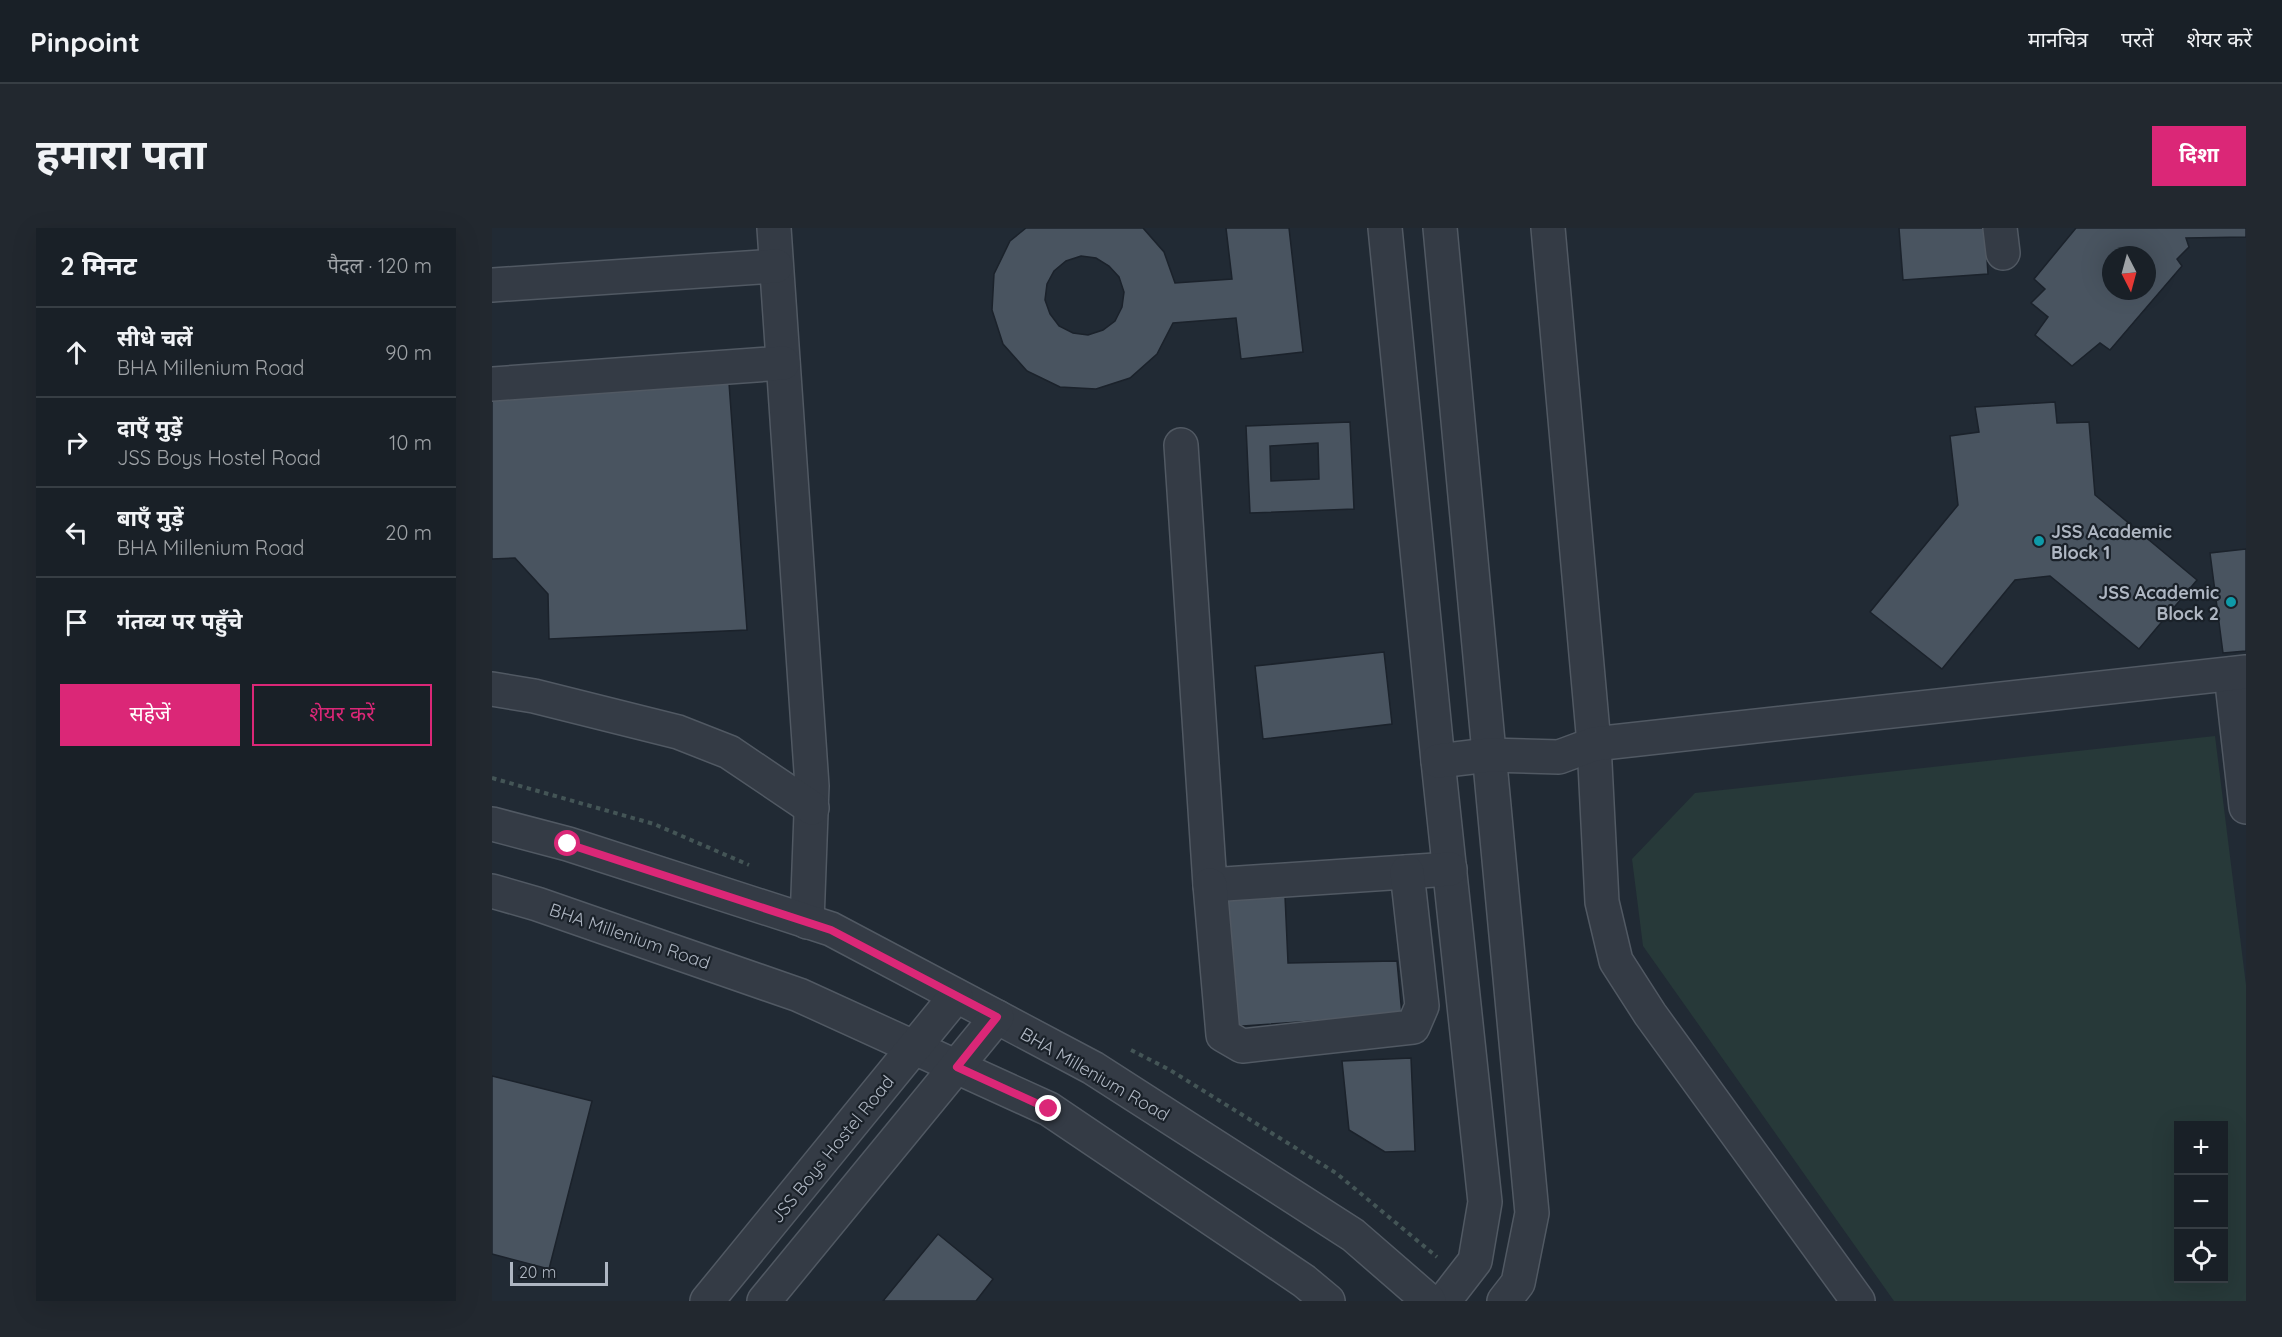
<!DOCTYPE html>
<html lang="hi">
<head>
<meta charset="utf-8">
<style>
	:root { --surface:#192027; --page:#22282f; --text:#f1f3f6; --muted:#9fa3a7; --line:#373e44; --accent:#db2777 }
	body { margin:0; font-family:Quicksand,"Noto Sans Devanagari",sans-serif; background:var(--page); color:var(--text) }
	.controls { position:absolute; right:18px; bottom:18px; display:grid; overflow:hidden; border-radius:0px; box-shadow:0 6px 24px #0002 }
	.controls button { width:54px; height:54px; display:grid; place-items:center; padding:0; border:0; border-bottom:2px solid var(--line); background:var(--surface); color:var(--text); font:30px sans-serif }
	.compass { position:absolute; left:1610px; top:18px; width:54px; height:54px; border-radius:50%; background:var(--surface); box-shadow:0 6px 24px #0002; rotate:174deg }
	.scale { position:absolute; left:18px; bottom:15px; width:98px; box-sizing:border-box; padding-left:6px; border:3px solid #aeb6c2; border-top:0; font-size:16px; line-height:21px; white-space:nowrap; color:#aeb6c2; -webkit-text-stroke:4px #1a2129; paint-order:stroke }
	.stop { position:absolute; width:18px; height:18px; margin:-14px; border:4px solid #db2777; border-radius:50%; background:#fff }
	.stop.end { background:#db2777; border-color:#fff; box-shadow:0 2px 6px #0008 }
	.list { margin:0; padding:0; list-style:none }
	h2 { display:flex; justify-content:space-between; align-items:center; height:78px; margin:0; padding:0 24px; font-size:26px }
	h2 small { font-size:20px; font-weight:400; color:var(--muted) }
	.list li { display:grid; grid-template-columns:39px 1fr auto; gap:18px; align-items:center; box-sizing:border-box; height:90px; padding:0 24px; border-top:2px solid var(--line) }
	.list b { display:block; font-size:22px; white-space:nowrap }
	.list p { margin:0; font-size:20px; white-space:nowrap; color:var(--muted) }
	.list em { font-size:20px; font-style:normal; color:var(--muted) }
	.actions { display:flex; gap:12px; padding:18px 24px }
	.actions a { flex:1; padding:14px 0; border:2px solid var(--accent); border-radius:0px; text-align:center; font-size:21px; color:var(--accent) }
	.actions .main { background:var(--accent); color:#fff }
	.icon { flex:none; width:33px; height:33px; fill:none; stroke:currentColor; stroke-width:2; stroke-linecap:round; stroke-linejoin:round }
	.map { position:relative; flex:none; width:1754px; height:1073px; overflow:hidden; border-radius:0px }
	header { display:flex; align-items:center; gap:36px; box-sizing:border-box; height:84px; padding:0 30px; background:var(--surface); border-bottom:2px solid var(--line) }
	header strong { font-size:28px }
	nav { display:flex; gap:33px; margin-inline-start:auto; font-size:21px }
	.intro { display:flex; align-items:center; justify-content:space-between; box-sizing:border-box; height:144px; padding:0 36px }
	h1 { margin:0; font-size:42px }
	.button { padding:15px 27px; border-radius:0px; background:var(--accent); color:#fff; font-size:21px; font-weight:700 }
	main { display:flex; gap:36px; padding:0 36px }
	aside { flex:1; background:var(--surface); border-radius:0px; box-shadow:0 6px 24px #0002 }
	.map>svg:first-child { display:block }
	.green { fill:#273939; fill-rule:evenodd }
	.building { fill:#495460; stroke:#1b222b; stroke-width:1.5; fill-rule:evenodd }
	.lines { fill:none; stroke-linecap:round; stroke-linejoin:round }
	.minor-casing { stroke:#515963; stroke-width:36 }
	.path { stroke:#445556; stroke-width:4; stroke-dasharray:4.5 4.5; stroke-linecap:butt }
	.minor { stroke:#343b45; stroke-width:33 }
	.route { stroke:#db2777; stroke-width:8 }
	.culture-dot { fill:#0f9aa8; stroke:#1a2129; stroke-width:2 }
	.labels { text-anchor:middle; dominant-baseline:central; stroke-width:4.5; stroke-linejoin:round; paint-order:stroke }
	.poi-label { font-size:18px; font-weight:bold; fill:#aeb6c2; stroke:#1a2129; text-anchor:start }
	.street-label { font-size:18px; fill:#aeb6c2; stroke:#1a2129 }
</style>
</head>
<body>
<header>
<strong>Pinpoint</strong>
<nav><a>मानचित्र</a><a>परतें</a><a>शेयर करें</a></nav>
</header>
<div class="intro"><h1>हमारा पता</h1><a class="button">दिशा</a></div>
<main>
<aside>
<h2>2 मिनट<small>पैदल · 120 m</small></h2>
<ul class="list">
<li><svg class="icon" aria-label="ahead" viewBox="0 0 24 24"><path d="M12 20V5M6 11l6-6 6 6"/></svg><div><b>सीधे चलें</b><p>BHA Millenium Road</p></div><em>90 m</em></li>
<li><svg class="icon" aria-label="right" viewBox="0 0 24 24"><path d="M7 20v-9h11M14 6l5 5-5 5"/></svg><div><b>दाएँ मुड़ें</b><p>JSS Boys Hostel Road</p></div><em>10 m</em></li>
<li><svg class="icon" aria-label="left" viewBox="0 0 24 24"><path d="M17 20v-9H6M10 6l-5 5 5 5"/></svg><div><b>बाएँ मुड़ें</b><p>BHA Millenium Road</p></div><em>20 m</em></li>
<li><svg class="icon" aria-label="arrive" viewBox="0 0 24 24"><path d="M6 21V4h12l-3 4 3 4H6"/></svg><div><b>गंतव्य पर पहुँचे</b></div></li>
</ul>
<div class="actions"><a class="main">सहेजें</a><a>शेयर करें</a></div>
</aside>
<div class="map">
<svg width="1754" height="1073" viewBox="0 0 1754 1073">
	<rect width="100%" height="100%" fill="#212a34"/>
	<!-- green -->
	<path class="green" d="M 1723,508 L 1754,757 L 1754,1073 L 1402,1073 L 1151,718 L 1140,631 L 1203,565 ZM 1686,898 L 1732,898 L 1732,1050 L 1686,1050 Z"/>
	<!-- building -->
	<g class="building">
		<path d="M 534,0 L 651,0 L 672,24 L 683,55 L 740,51 L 734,0 L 797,0 L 811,124 L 749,131 L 744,90 L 681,95 L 665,126 L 638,150 L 604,161 L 568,159 L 535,143 L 511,116 L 500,82 L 502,46 L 518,13 ZM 589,28 L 604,30 L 617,38 L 627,49 L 632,64 L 630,79 L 623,93 L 611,102 L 596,107 L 581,105 L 567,98 L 558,86 L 553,72 L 555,56 L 562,43 L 574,33 Z"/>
		<path d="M 1407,0 L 1493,0 L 1496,46 L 1411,52 Z"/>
		<path d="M 1584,0 L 1754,0 L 1754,9 L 1694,10 L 1697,19 L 1685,31 L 1690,38 L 1618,122 L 1608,115 L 1580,138 L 1543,107 L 1556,89 L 1539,75 L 1553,61 L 1542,51 ZM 1619,27 L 1655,27 L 1655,63 L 1619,63 Z"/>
		<path d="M 237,155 L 255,402 L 57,411 L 56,366 L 23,330 L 0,331 L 0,172 Z"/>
		<path d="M 1563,174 L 1565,195 L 1597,194 L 1603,267 L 1705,352 L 1647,421 L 1558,348 L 1523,352 L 1450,441 L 1378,384 L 1466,277 L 1458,208 L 1487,204 L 1483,179 Z"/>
		<path d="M 858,194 L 862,281 L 758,285 L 754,198 ZM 826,215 L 827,251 L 779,253 L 778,218 Z"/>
		<path d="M 1754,321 L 1754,423 L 1731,425 L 1718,325 Z"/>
		<path d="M 892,424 L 900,496 L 771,511 L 763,438 Z"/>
		<path d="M 793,668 L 796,735 L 905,733 L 910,787 L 736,799 L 730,671 Z"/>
		<path d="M 919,830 L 923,923 L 893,924 L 857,902 L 850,833 Z"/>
		<path d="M 0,848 L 100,873 L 57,1041 L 0,1026 Z"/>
		<path d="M 446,1006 L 501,1051 L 484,1073 L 391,1073 Z"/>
	</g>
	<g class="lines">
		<!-- minor casing -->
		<g class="minor-casing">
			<g id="minor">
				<path d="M 282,0 L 320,558 L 315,694"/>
				<path d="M 893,0 L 946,533 L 993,974 L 983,1033 L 952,1073"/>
				<path d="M 948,0 L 1040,985 L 1026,1055 L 1012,1073"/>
				<path d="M 1056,0 L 1102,516 L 1110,674 L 1124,733 L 1158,786 L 1366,1073"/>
				<path d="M 1508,0 L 1511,25"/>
				<path d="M 0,57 L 284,38"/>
				<path d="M 0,156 L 291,135"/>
				<path d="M 689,217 L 718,657 L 958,641"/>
				<path d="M 1739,446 L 1754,579"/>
				<path d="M 0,461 L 42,468 L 186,504 L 237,524 L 320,580"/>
				<path d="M 946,533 L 997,527 L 1067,529 L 1102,516 L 1754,444"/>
				<path d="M 0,596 L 76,616 L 339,701 L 601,840 L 861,1007 L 937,1073"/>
				<path d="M 718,657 L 731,807 L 750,818 L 921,799 L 930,778 L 915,644"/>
				<path d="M 0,663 L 45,676 L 307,767 L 557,881 L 812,1053 L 836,1073"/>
				<path d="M 215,1073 L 464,768"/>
				<path d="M 272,1073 L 505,789"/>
			</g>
		</g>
		<!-- path -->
		<g class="path">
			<path d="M 0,550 L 162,596 L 257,637"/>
			<path d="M 639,822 L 678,842 L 844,945 L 945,1029"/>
		</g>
		<!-- minor -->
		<use href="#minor" class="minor"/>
	</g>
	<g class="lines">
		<!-- route -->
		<path class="route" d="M 76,616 L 339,702 L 505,789 L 465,839 L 557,881"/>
	</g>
	<!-- markers -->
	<g class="culture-dot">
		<circle cx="1547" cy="313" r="6"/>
		<circle cx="1739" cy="374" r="6"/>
	</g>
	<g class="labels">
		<!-- poi labels -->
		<g class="poi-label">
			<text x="1559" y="303">JSS Academic<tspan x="1559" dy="21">Block 1</tspan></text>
			<text x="1727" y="364" text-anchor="end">JSS Academic<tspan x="1727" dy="21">Block 2</tspan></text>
		</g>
		<!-- street labels -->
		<g class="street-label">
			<text transform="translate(138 708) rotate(19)">BHA Millenium Road</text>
			<text transform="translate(603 846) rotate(30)">BHA Millenium Road</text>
			<text transform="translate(340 921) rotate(-51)">JSS Boys Hostel Road</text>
		</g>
	</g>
</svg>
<div class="controls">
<button>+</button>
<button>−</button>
<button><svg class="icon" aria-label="locate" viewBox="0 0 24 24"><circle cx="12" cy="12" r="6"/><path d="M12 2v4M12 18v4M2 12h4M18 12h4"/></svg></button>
</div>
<svg class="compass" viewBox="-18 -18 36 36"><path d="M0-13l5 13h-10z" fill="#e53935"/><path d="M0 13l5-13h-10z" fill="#9fa3a7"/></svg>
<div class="scale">20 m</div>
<div class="stop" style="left:76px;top:616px"></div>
<div class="stop end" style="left:557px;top:881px"></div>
</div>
</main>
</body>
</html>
